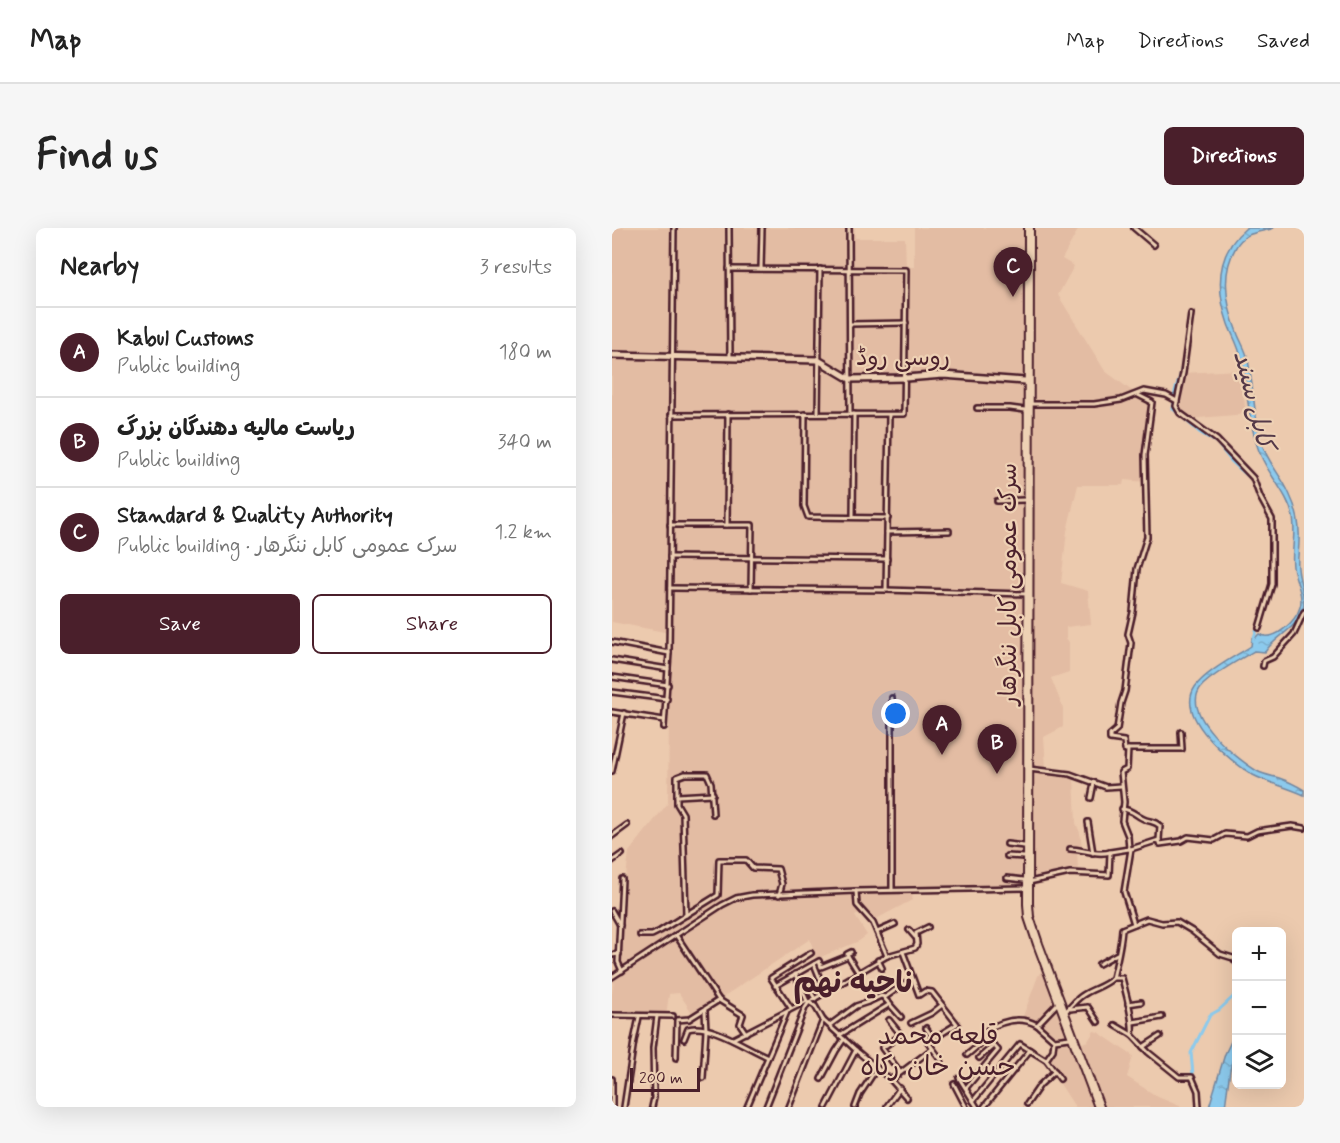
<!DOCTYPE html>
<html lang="en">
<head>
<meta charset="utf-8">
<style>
	:root { --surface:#fff; --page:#f6f6f6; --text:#222; --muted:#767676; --line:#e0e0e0; --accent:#4a1f2b }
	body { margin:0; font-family:Mynerve,"Playpen Sans Arabic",sans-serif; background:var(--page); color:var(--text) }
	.controls { position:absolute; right:18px; bottom:18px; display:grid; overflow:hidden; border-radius:9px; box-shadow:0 6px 24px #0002 }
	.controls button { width:54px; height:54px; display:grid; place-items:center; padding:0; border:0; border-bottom:2px solid var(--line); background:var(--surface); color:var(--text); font:30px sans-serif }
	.scale { position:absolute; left:18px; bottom:15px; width:70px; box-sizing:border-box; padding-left:6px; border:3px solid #4a1f2b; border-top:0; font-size:16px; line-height:21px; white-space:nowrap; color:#4a1f2b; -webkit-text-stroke:4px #eed1b4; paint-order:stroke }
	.you { position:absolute; left:284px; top:486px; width:21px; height:21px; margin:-15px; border:4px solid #fff; border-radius:50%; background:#1a73e8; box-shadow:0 0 0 9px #1a73e833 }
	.badge { display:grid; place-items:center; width:39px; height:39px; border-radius:50%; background:var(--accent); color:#fff; font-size:20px; font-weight:700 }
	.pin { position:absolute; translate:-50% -50px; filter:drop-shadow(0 2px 3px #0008) }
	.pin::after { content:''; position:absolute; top:32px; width:21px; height:18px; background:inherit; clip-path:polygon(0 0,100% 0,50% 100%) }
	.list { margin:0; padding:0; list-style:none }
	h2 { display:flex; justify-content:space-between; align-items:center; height:78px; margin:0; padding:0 24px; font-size:26px }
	h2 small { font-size:20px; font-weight:400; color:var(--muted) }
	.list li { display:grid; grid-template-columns:39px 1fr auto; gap:18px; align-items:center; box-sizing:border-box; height:90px; padding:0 24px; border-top:2px solid var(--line) }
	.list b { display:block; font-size:22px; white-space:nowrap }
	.list p { margin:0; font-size:20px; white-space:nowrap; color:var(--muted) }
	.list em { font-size:20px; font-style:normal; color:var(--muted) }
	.actions { display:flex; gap:12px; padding:18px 24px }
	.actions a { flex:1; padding:14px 0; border:2px solid var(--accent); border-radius:9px; text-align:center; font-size:21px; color:var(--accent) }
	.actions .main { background:var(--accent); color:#fff }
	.icon { flex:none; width:33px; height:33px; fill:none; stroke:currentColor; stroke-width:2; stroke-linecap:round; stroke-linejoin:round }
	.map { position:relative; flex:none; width:692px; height:879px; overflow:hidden; border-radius:9px }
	header { display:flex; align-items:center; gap:36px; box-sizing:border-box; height:84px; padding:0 30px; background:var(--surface); border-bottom:2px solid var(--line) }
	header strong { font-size:28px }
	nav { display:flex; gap:33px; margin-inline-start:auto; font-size:21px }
	.intro { display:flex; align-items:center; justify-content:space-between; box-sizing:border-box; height:144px; padding:0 36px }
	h1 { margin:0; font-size:42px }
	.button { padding:15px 27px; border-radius:9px; background:var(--accent); color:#fff; font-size:21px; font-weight:700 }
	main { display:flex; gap:36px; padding:0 36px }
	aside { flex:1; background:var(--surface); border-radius:9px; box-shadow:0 6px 24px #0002 }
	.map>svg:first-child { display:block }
	.built { fill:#e3bca3 }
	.water { fill:url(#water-ripples); stroke:#72869f; stroke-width:1.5 }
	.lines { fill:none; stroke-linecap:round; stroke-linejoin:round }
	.canal { stroke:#8ccaed; stroke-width:3 }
	.street-casing { stroke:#4a1f2b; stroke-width:8 }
	.secondary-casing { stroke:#4a1f2b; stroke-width:10 }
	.highway-casing { stroke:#4a1f2b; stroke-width:12 }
	.street { stroke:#eed1b4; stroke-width:3 }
	.secondary { stroke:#eed1b4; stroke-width:5 }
	.highway { stroke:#eed1b4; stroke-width:8 }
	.labels { text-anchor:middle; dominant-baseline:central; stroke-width:4.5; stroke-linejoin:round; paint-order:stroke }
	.street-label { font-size:24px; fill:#4a1f2b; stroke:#eed1b4 }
	.water-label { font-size:26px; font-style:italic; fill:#543948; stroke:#eed1b4 }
	.quarter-label { font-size:27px; fill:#4a1f2b; stroke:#eed1b4 }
	.district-label { font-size:30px; font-weight:bold; fill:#4a1f2b; stroke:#eed1b4 }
</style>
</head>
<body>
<header>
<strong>Map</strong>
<nav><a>Map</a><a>Directions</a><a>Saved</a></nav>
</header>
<div class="intro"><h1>Find us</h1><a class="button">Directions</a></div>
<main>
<aside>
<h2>Nearby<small>3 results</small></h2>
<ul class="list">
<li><span class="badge">A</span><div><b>Kabul Customs</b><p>Public building</p></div><em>180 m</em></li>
<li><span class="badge">B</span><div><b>ریاست مالیه دهندگان بزرگ</b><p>Public building</p></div><em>340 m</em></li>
<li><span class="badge">C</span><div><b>Standard &amp; Quality Authority</b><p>Public building · سرک عمومی کابل ننگرهار</p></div><em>1.2 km</em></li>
</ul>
<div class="actions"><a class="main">Save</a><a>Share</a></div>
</aside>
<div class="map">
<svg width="692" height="879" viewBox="0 0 692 879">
	<defs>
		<pattern id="water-ripples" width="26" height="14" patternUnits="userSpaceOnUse" patternTransform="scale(1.5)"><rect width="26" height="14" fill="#8ccaed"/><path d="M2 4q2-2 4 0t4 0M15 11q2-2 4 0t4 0" fill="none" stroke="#7aadcb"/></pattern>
	</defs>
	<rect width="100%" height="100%" fill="#eccaae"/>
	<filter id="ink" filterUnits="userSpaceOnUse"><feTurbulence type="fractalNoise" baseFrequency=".0167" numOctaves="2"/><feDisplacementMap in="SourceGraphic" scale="12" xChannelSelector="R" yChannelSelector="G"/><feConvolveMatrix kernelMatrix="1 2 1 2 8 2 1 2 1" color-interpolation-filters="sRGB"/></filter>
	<g filter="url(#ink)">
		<!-- built -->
		<g class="built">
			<path d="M 0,0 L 243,0 L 243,10 L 293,10 L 294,39 L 302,39 L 302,0 L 467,0 L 450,31 L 462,38 L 446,67 L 493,143 L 527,168 L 539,173 L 533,236 L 535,254 L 512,252 L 511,257 L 466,257 L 455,303 L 449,355 L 476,363 L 479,396 L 454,399 L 454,410 L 457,414 L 457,444 L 439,450 L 451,480 L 451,499 L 432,509 L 434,540 L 462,548 L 464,595 L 468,605 L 470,618 L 465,618 L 466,644 L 409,662 L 403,657 L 297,660 L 301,665 L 300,672 L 266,690 L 260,692 L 249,684 L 243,688 L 255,707 L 247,713 L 204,731 L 198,711 L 82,788 L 67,765 L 57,766 L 54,788 L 0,787 L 0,767 L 17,624 L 56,575 L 58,405 L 0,394 Z"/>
			<path d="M 628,142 L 634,186 L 575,191 L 565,182 L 566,163 L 571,145 Z"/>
			<path d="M 430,742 L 455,811 L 468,816 L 476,813 L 482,803 L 486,804 L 521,828 L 515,849 L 546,869 L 570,879 L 463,879 L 434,834 L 442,822 L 442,813 L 431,801 L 410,791 L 426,748 Z"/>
		</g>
		<!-- water -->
		<g class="water">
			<path d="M 634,0 L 662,0 C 647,5 633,3 624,19 C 608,46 615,80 626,107 C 629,114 633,121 635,128 C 642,156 641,185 649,213 C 656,236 668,245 677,265 C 684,279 688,297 687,313 C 687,322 685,331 686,340 C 687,352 692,364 692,376 C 690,399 664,407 653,424 L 642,423 C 628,431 598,448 589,459 C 568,486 625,531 645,543 C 652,547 660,548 667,550 C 676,553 684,557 692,562 L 692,567 C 677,560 654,554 641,547 C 618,533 563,489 583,459 C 593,444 624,428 639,418 L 640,410 L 642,411 L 647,406 C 662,415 684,393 688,379 C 692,367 683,352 681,339 C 679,322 684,306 681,289 C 676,266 658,249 649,228 C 636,197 636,163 629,130 C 627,118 620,107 616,96 C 604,61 604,25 634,0 Z"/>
			<path d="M 624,803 L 624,819 L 618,842 L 613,879 L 597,879 L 613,826 Z"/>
		</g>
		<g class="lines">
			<!-- canal -->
			<g class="canal">
				<path d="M 574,116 L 568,148 L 563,163 L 561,181 L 587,204 L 605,215 L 620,234 L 639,251 L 650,276"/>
				<path d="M 659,328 L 659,352"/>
				<path d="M 641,412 L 649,390"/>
				<path d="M 587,865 L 581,847 L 579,825 L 598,787 L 607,782 L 621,769 L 624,762"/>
			</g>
			<!-- street casing -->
			<g class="street-casing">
				<g id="street">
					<path d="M 117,0 L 118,129"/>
					<path d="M 237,0 L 238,187"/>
					<path d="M 522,0 L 542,17"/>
					<path d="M 149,41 L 150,0"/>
					<path d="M 579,86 L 571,145 L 564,178 L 568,185 L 605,212 L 641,250 L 648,269 L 660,291 L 660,356 L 647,400"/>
					<path d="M 238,96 L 294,95"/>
					<path d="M 418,176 L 482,176 L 509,172 L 532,163 L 554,167 L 565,173"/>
					<path d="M 365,180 L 398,180 L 413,182"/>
					<path d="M 193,186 L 192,278 L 196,289 L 276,290"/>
					<path d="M 206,186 L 208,41"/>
					<path d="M 59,187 L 292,186 L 294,42 L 117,41"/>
					<path d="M 385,273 L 413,272"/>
					<path d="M 241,289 L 242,186"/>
					<path d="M 58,297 L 140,297 L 139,361"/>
					<path d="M 115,297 L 116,186"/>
					<path d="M 275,304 L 337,303"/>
					<path d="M 58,329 L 275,331"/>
					<path d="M 58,360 L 274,362 L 416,366"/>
					<path d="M 274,362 L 277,187"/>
					<path d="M 0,414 L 57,425"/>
					<path d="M 0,432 L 56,441"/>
					<path d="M 651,438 L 652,433 L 661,429 L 682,406 L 692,384"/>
					<path d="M 0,449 L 56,457"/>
					<path d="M 0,464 L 55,471"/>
					<path d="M 280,470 L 280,662"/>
					<path d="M 0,484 L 52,492"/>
					<path d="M 52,499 L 57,425 L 62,0"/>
					<path d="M 516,521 L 570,521 L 569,504"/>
					<path d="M 417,541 L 458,546 L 494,559 L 509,558"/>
					<path d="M 0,543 L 12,485"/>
					<path d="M 65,568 L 101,566"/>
					<path d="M 479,570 L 482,555"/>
					<path d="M 510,581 C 520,581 525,589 534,592 C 540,594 543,593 548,598 L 547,612"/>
					<path d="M 476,594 L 481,625"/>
					<path d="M 0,608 L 15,597"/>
					<path d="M 395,616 L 412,618"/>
					<path d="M 458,621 C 471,621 485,628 498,624"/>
					<path d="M 519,621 L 547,612 L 548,616 L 569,613 L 576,609 L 602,612 L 613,606 L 635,608 L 645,603 L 680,598 L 692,600"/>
					<path d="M 395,628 L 412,629"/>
					<path d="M 0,633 L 10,626"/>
					<path d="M 395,650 L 412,652"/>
					<path d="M 10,651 L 6,734 L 10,743"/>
					<path d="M 417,654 L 458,645 L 497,647 L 498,624 L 517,621"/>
					<path d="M 244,663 L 245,677 L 261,695 L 275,728"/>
					<path d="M 0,683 L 8,697"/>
					<path d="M 74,687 L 71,586 L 65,576 L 65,549 L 73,546 L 95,546 L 99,555 L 101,586"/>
					<path d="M 522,696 L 512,664 L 519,621 L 517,621 L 516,608 L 510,593 L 512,574 L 509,544 L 515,541 L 516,521 L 513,522 L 512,513 L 498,511 L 498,507 L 505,501 L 509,475 L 513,463 L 519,415 L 516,406 L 521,384 L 525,341 L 535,309 L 533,227 L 540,174 L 526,167"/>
					<path d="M 297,702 L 303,709"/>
					<path d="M 265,704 L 283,696"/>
					<path d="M 28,707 L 40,707 L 48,703 L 106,667 L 107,632 L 134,632 L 141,640 L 166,641 L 170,656 L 167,667"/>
					<path d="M 64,707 L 107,772 L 131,787 L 128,796 L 134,805"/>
					<path d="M 291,724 L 307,767 L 313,763 L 320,764 L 345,796 L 316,814 L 329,832"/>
					<path d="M 0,727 L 7,726"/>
					<path d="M 236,728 L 246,744"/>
					<path d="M 266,732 L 270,740"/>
					<path d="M 202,736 L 213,763"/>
					<path d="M 487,736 L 505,726"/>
					<path d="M 183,746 L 195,773"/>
					<path d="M 0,749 L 110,677 L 124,670 L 140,667 L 244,663 L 416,660"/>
					<path d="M 502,750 L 510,750 C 514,766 522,792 520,807"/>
					<path d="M 195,757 L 203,771"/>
					<path d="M 163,758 L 207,733 L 209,739 L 236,728 L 235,726 L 239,724"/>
					<path d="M 516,776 L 529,774"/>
					<path d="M 179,780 L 159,750 L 199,725"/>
					<path d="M 458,781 L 476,779 L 486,794"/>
					<path d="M 454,783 C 460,778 464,771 471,767 C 481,760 492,759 501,750 C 505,733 509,717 510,701 L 535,691 L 550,695 L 565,694 L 580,703 L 608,726 L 621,730 L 624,734"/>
					<path d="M 0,787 L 61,788"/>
					<path d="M 289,789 L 272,770 L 292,756"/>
					<path d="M 277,792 L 289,807 L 270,820 L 288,844"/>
					<path d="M 521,794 L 550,789"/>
					<path d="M 299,795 L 320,785 L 330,777"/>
					<path d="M 218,797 L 244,778 L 256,774 L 269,768 L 273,769"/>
					<path d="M 425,797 L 442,812 L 458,810"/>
					<path d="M 503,797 L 520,807 L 536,824 L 567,849 L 580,849 L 586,863 L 587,879"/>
					<path d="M 314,800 L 321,810"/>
					<path d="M 228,807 L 278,776"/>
					<path d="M 72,811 L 76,801 C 100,795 134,820 156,829"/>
					<path d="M 121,811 L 195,773 L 203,778 L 211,792 L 246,824 L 279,852 L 295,870"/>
					<path d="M 531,819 L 548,808"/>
					<path d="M 355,827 L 375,810"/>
					<path d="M 64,830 L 65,792 L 77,791 L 107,772"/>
					<path d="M 367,830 L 381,818"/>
					<path d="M 434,832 L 441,822 L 442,812"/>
					<path d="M 91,850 L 94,802 L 93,783"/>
					<path d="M 347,850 L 365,879"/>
					<path d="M 209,851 L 224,823 L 232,811"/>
					<path d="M 279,852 L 320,821"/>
					<path d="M 342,856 L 354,879"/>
					<path d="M 354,860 L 386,822 L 372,807 L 372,804 C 389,793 407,787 425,797 L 445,776"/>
					<path d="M 361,873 L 408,816 L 434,832 L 448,851"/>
					<path d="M 415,876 L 428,857 L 443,843"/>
					<path d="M 275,878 L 288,860"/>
					<path d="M 0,879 L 0,851"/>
					<path d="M 12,879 L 22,813 L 27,789"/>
					<path d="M 40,879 L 42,870 L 41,820 L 45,788"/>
					<path d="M 135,879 L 175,784"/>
					<path d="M 154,879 L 193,780 L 197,774 L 275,728 L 303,720 L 305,716 L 304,705 L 316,699"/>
					<path d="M 177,879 L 211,792"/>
					<path d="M 214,879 L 244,822"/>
					<path d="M 243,879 L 248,866 L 265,840"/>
					<path d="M 372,879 L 418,822"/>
				</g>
			</g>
			<!-- secondary casing -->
			<g class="secondary-casing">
				<path id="secondary" d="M 0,127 L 206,132 L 238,151 L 294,150 L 331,147 L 413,153"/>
			</g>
			<!-- highway casing -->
			<g class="highway-casing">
				<path id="highway" d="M 417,0 L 416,676 L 417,689 L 426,716 L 487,879"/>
			</g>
			<!-- street -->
			<use href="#street" class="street"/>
			<!-- secondary -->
			<use href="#secondary" class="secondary"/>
			<!-- highway -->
			<use href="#highway" class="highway"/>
		</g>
	</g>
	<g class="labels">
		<!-- street labels -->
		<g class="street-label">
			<text x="291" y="130">روسی روڈ</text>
			<text transform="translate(397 356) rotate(-90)">سرک عمومی کابل ننگرهار</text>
		</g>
		<!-- water labels -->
		<g class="water-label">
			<text transform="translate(641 172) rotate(76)">کابل سيند</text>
		</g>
		<!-- quarter labels -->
		<g class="quarter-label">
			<text x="326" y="808">قلعه محمد<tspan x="326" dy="31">حسن خان رکاه</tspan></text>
		</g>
		<!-- district labels -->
		<g class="district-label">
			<text x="241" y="755">ناحیه نهم</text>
		</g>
	</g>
</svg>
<div class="controls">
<button>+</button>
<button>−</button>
<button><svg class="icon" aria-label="layers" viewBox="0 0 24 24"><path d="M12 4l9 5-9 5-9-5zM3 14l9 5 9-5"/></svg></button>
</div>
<div class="scale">200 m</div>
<div class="you"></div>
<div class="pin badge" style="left:330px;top:527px">A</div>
<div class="pin badge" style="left:385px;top:546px">B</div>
<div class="pin badge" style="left:401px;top:69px">C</div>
</div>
</main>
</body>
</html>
